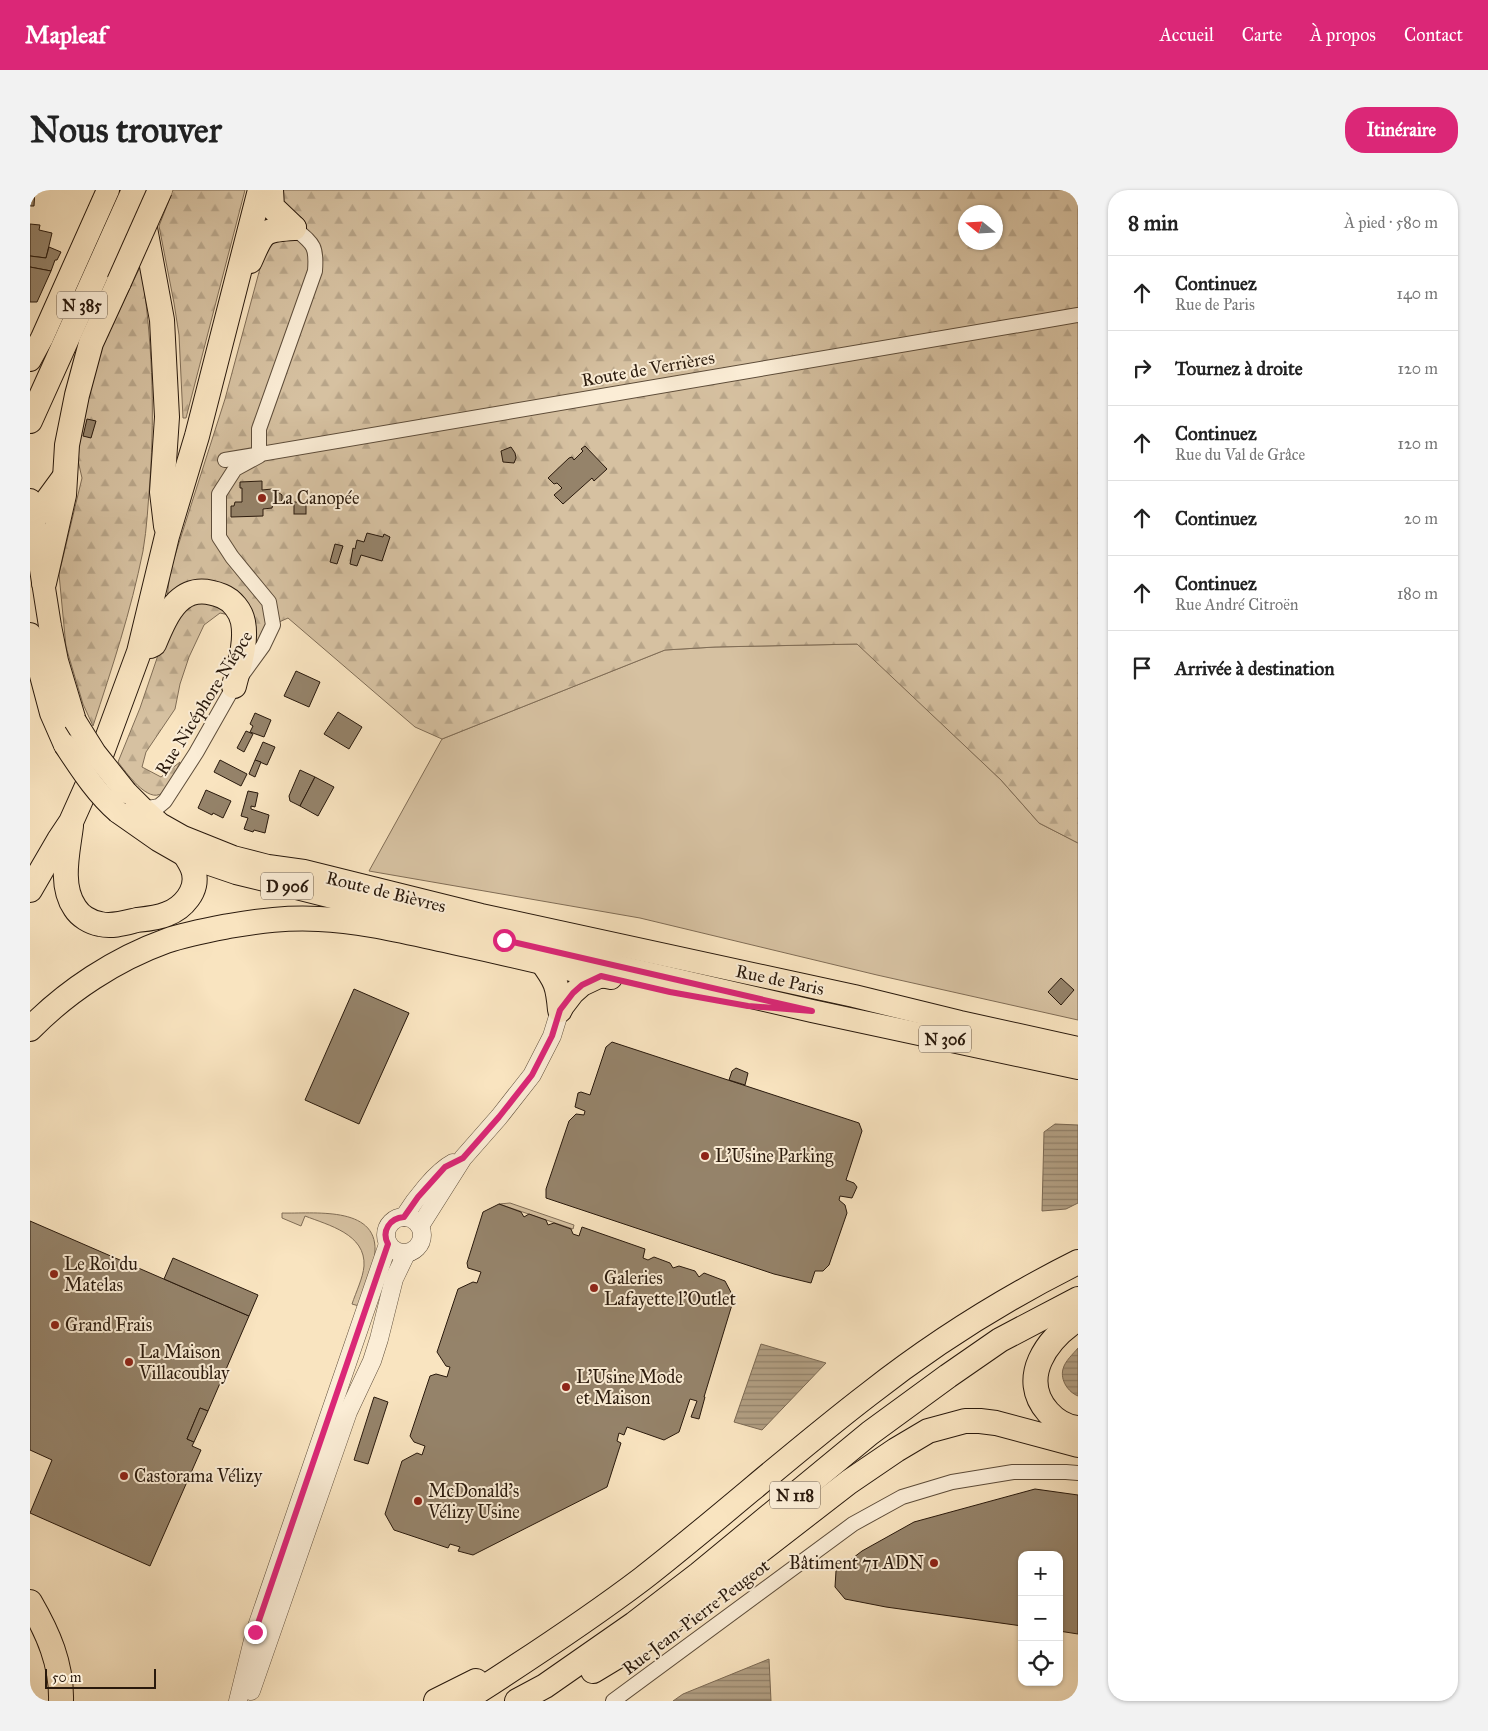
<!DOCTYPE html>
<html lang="fr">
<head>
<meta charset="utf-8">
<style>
	:root { --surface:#fff; --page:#f2f2f2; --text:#222; --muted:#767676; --line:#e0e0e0; --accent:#db2777 }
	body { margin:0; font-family:"IM FELL Great Primer",serif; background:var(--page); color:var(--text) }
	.controls { position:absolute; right:15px; bottom:15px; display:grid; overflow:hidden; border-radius:10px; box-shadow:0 1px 4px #0004 }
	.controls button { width:45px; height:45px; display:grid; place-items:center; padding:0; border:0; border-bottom:1px solid var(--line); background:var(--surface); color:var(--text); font:25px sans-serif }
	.compass { position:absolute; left:928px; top:15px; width:45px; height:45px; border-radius:50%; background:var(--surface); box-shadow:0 1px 4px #0004; rotate:288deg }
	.scale { position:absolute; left:15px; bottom:12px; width:111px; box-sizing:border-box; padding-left:5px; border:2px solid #29190c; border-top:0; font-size:14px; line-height:18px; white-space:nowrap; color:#29190c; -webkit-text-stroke:4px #fbedd6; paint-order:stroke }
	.stop { position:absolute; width:15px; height:15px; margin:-11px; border:4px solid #db2777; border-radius:50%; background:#fff }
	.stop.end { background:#db2777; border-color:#fff; box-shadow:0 1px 5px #0008 }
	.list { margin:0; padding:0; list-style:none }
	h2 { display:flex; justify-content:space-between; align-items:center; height:65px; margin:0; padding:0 20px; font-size:21px }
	h2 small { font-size:16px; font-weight:400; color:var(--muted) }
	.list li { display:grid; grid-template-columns:32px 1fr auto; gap:15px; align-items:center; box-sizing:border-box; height:75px; padding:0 20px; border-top:1px solid var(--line) }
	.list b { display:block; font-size:19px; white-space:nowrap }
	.list p { margin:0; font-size:16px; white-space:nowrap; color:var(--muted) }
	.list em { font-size:16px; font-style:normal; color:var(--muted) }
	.icon { flex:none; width:28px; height:28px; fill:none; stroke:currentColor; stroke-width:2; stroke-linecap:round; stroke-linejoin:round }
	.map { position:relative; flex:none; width:1048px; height:1511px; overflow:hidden; border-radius:20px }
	header { display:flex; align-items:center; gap:30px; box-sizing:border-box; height:70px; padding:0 25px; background:var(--accent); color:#fff }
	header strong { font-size:24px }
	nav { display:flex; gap:28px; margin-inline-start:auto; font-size:18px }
	.intro { display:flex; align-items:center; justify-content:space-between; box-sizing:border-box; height:120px; padding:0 30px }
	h1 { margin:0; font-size:35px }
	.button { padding:12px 22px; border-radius:20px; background:var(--accent); color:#fff; font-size:18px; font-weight:700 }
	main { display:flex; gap:30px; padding:0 30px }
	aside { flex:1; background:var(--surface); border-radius:20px; box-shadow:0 1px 4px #0004 }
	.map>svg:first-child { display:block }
	.grass { fill:#d6c1a1; stroke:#806d56 }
	.forest { fill:url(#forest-firs); stroke:#806d56; fill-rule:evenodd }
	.water { fill:url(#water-rules); stroke:#7b6953 }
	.building { fill:#95836a; stroke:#29190c }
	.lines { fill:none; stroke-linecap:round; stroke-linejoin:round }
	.minor-casing { stroke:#5d4c39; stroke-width:16 }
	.tertiary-casing { stroke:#5d4c39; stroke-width:19 }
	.primary-casing { stroke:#29190c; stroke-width:24 }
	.trunk-casing { stroke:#29190c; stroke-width:26 }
	.minor { stroke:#fbedd6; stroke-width:14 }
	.tertiary { stroke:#fbedd6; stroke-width:18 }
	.primary { stroke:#f9e4c0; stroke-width:22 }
	.trunk { stroke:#f9e4c0; stroke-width:24 }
	.primary-bridge-casing { stroke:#29190c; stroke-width:24; stroke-linecap:butt }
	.trunk-bridge-casing { stroke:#29190c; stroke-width:26; stroke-linecap:butt }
	.primary-bridge { stroke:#f9e4c0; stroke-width:22 }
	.trunk-bridge { stroke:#f9e4c0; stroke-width:24 }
	.route { stroke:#db2777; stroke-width:6 }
	.poi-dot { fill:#8f2418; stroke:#fbedd6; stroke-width:2 }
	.labels { text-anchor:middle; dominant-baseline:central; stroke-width:4; stroke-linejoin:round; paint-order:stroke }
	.shield { fill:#fbedd6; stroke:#685949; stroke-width:1 }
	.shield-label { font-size:16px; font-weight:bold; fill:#29190c }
	.street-label { font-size:18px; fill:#29190c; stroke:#fbedd6 }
	.poi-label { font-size:18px; fill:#29190c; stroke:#fbedd6; text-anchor:start }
</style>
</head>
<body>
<header>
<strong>Mapleaf</strong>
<nav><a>Accueil</a><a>Carte</a><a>À propos</a><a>Contact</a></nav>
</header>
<div class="intro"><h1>Nous trouver</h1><a class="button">Itinéraire</a></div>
<main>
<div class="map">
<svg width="1048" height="1511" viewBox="0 0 1048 1511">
	<defs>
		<pattern id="forest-firs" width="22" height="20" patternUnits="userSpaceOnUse" patternTransform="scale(1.25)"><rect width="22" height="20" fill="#d6c1a1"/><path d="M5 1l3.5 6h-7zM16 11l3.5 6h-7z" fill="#b8a589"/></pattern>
		<pattern id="water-rules" width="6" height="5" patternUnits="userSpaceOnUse" patternTransform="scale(1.25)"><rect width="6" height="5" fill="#b29f83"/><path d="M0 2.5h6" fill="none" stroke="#91816a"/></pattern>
	</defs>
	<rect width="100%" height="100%" fill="#f9e4c0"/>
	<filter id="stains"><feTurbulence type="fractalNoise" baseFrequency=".004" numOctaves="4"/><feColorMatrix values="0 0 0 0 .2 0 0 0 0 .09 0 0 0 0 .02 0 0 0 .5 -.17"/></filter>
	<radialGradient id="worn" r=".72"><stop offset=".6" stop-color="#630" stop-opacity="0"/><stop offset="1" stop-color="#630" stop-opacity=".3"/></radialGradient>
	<!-- grass -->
	<g class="grass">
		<path d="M 828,454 L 971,590 L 1009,633 L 1048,653 L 1048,830 L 847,785 L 610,728 L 339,681 L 412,549 L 635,460 L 685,457 Z"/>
		<path d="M 480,1013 L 544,1035 L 543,1039 L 469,1014 Z"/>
		<path d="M 252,1023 C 282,1024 347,1015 345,1061 C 345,1079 335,1099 329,1116 L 322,1114 C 326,1102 333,1088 334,1076 C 336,1044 298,1035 275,1026 L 271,1036 L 252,1028 Z"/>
	</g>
	<!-- forest -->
	<g class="forest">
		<path d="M 143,0 L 215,0 L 156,228 L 153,228 L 149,145 L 144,113 L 129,36 Z"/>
		<path d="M 251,0 L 1048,0 L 1048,653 L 1009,633 L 971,590 L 827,454 L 685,457 L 635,460 L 412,549 L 385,537 L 258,428 L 238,437 L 216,471 L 204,403 L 137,409 L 140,381 L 195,209 ZM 936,22 L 966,22 L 966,52 L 936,52 Z"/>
		<path d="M 111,75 C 122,150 125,215 120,290 C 118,314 117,338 113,361 C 101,421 82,478 63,536 L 53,514 L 36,457 L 29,384 L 52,288 L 46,262 L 68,165 Z"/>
		<path d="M 166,411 L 190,415 L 199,425 L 190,423 L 174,435 L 159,467 L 150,494 L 145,519 L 116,562 L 112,577 L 131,587 L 150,572 C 145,582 141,595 132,603 C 118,614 96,582 88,572 L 110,518 L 139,433 Z"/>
	</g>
	<!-- water -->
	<g class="water">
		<path d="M 1025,934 L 1048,935 L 1048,1013 L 1036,1019 L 1012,1021 L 1014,942 Z"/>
		<path d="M 731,1154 L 796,1173 L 732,1240 L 704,1232 Z"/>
		<path d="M 1048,1158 L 1048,1206 C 1038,1202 1030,1190 1033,1179 C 1035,1171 1043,1164 1048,1158 Z"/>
		<path d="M 739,1469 L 741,1511 L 643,1511 L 653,1504 Z"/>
	</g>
	<!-- building -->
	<g class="building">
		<path d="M 0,0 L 5,0 L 4,16 L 0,16 Z"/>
		<path d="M 0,34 L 10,35 L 9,40 L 22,43 L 16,68 L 0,66 Z"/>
		<path d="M 19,57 L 31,62 L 27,70 L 25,70 L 21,81 L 0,77 L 0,66 L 16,68 Z"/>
		<path d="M 0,77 L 21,81 L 7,112 L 0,112 Z"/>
		<path d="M 57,229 L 66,231 L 61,248 L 53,246 Z"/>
		<path d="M 555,256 L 577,279 L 564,291 L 562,288 L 533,314 L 524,305 L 532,298 L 527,293 L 524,294 L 518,288 L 539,268 L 542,267 L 544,270 L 553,261 L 551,259 Z"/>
		<path d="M 481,257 L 485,263 L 486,268 L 484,273 L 473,272 L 471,261 Z"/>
		<path d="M 232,291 L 232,300 L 242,299 L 242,302 L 248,302 L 252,305 L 252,310 L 248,314 L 243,314 L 242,318 L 233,319 L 233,326 L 201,327 L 201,316 L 204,316 L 205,312 L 212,312 L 212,298 L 210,298 L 210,292 Z"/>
		<rect x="264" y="312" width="12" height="12"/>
		<path d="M 337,343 L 353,347 L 354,344 L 360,347 L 352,371 L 331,365 L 327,376 L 320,374 L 323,358 L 325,359 L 327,350 L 334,352 Z"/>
		<path d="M 305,354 L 313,356 L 307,374 L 300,372 Z"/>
		<path d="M 266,481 L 290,492 L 279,517 L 254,506 Z"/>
		<path d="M 308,522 L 332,537 L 319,559 L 294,544 Z"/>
		<path d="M 225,523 L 241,530 L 234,547 L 220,542 L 223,536 L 220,534 Z"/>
		<path d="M 216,541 L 223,544 L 214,562 L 207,558 Z"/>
		<path d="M 233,552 L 245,557 L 237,575 L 225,570 Z"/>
		<path d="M 190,570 L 217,584 L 211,596 L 184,582 Z"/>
		<path d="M 225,570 L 231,572 L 225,587 L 219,584 Z"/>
		<path d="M 270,580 L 285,587 L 270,616 L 260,611 L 259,606 Z"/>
		<path d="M 285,587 L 304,597 L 288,626 L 270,616 Z"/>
		<path d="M 176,600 L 201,611 L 193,628 L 183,623 L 182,625 L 168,618 Z"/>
		<path d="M 218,601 L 228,603 L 225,617 L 221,616 L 221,619 L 239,625 L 235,643 L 224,640 L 223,642 L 214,639 L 218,628 L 211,626 Z"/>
		<path d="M 1031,788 L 1044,800 L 1031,815 L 1018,802 Z"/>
		<path d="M 324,799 L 379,823 L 329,934 L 275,910 Z"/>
		<path d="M 582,852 L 829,933 L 832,941 L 816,990 L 824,993 L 827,997 L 822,1008 L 810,1006 L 809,1010 L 815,1015 L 817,1023 L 799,1075 L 793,1081 L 785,1081 L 781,1093 L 744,1084 L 516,1008 L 516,999 L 539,931 L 546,924 L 554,925 L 555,921 L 545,917 L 548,903 L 551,902 L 560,905 L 576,857 Z"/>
		<path d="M 706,878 L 718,883 L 715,895 L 699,890 L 702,881 Z"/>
		<path d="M 469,1014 L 491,1022 L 494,1027 L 499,1024 L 516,1030 L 518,1035 L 524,1033 L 541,1039 L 543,1044 L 549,1046 L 552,1037 L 615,1059 L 613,1068 L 618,1070 L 624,1067 L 640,1073 L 643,1078 L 649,1076 L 665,1081 L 669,1087 L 674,1083 L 695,1091 L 704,1108 L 674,1207 L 675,1207 L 669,1229 L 661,1227 L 667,1211 L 660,1209 L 649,1242 L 634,1250 L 597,1237 L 594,1245 L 589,1243 L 587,1251 L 591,1253 L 577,1297 L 443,1365 L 428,1361 L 430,1357 L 420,1354 L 418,1358 L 364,1340 L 355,1324 L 372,1271 L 387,1263 L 392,1265 L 395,1256 L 384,1252 L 380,1246 L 400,1186 L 406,1184 L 417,1187 L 420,1177 L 416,1176 L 407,1162 L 428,1099 L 443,1092 L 447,1093 L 451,1082 L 438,1078 L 437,1073 L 453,1022 Z"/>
		<path d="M 0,1031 L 219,1126 L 178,1221 L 170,1218 L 157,1249 L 164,1252 L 162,1256 L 171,1260 L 120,1376 L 0,1323 L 22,1270 L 0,1260 Z"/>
		<path d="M 143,1068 L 228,1105 L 219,1126 L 134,1089 Z"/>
		<path d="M 344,1207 L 358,1212 L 338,1274 L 324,1270 Z"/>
		<path d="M 170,1218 L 178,1221 L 164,1252 L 157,1249 Z"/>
		<path d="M 1005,1299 L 1048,1305 L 1048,1444 L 1029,1441 L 1029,1365 L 992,1365 L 992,1436 L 856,1417 L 815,1409 L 805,1397 L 806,1381 L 832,1361 L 884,1332 Z"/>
	</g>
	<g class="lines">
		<!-- minor casing -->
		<g class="minor-casing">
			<g id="minor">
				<path d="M 195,270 L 1048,125"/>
				<path d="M 113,619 L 129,616 L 135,611 L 166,563 L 204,496 L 233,456 L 243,435 L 239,412 L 202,367 L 189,347 L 189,304 L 205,279 L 229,266 L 229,239 L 285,81 C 287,55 283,54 264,38"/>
				<path d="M 583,1511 L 823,1334 L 872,1307 L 922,1292 L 983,1282 L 1036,1282 L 1048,1283"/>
			</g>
		</g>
		<!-- tertiary casing -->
		<g class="tertiary-casing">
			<g id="tertiary">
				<circle cx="374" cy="1045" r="18"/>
				<path d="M 374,1027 C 385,1009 406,982 423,973"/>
				<path d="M 390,1036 L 433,968 L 469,927 L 502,885 L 522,846 L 530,820"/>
				<path d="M 221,1501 L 318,1222 L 342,1171 L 349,1149 L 364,1089 L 376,1064"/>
				<path d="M 208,1511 L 225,1442 L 358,1054"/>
			</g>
		</g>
		<!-- primary casing -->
		<g class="primary-casing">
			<g id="primary">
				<path d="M 0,170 L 12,148 L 78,0"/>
				<path d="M 0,310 L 20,436 L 27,471 L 45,531"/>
				<path d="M 0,444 L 21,523 L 35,555"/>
				<path d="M 96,602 L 113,619 L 130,634 L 153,647 L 203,667 L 238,676 L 274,681 L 451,725 L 824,806 L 930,832 L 1048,858"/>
				<path d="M 88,622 L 128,650 L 156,666 L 206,683 L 474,750 L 782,821 L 1048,878"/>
				<path d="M 530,820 L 543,803 L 552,795 L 571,786 L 581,788"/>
			</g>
		</g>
		<!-- trunk casing -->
		<g class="trunk-casing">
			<g id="trunk">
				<path d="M 108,0 L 132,130 L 137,227 L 132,302 L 136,336"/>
				<path d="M 241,0 L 242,17 L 264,38"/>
				<path d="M 220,71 C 233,42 231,40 264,38"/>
				<path d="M 0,231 L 104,0"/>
				<path d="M 3,330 L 33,289"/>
				<path d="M 14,393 L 34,305 L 37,255 L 47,205 L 61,153 L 89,92"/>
				<path d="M 120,456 L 124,454 C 137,423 151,389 192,406 C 202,410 211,421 213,432 C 217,453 209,476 204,496"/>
				<path d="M 41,636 C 38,661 29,695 45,718 C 50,726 60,732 70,734 C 82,737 95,733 107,730 C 117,729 128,728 137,724 C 153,718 168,701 164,683 C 163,677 159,671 156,666"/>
				<path d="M 0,700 L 29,650 L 41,632 L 71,565 L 109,462 L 137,346 L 167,246 L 230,0"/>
				<path d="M 512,772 C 526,791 528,796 530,820"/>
				<path d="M 0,839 C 37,801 86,769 136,751 C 156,744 178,740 199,736 C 229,731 258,727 289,729 C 333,731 376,742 419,751 C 470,762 520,774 571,786"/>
				<path d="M 1048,1129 C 1017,1149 988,1188 1018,1222 C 1026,1231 1036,1237 1048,1238"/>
				<path d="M 0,1412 C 18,1443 32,1474 31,1511"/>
				<path d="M 563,1481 L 616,1449 L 819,1292 L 866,1260 L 898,1241 L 935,1231 L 950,1231 L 966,1233 L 1048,1255"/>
				<path d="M 406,1511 L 446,1491"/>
				<path d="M 433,1511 C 494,1472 554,1433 612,1389 C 689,1329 762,1263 839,1204 C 904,1153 974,1109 1048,1072"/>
				<path d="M 487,1511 L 515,1496 L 604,1434 L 669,1384 L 840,1243 L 918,1186 L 970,1150 L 1048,1109"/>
			</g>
		</g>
		<!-- minor -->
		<use href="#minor" class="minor"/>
		<!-- tertiary -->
		<use href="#tertiary" class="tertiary"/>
		<!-- primary -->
		<use href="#primary" class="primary"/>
		<!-- trunk -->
		<use href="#trunk" class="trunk"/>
		<!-- primary-bridge casing -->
		<g class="primary-bridge-casing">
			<g id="primary-bridge">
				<path d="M 45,531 L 65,563 L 96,602"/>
				<path d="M 35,555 C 51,579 66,603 88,622"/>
			</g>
		</g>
		<!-- trunk-bridge casing -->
		<g class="trunk-bridge-casing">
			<path id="trunk-bridge" d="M 89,92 L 130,0"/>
		</g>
		<!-- primary-bridge -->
		<use href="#primary-bridge" class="primary-bridge"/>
		<!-- trunk-bridge -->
		<use href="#trunk-bridge" class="trunk-bridge"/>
	</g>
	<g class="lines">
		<!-- route -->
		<path class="route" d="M 225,1442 L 358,1054 C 351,1041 360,1028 374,1027 L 388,1007 L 415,977 L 433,968 L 469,927 L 502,885 L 522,846 L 530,820 L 543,803 L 552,795 L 571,786 L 640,802 L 718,816 L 782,821 L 474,750"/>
	</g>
	<!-- markers -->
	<g class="poi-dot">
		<circle cx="232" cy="308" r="5"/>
		<circle cx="675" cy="966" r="5"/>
		<circle cx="24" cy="1084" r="5"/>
		<circle cx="564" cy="1098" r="5"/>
		<circle cx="25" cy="1135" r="5"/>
		<circle cx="99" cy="1172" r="5"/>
		<circle cx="536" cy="1197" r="5"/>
		<circle cx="94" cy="1286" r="5"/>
		<circle cx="388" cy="1311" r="5"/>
		<circle cx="904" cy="1373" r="5"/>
	</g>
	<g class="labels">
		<!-- shield labels -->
		<g class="shield">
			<rect x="27" y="101.5" width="50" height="27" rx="4"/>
			<rect x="231" y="682.5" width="52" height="27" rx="4"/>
			<rect x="889" y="835.5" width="52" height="27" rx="4"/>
			<rect x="740" y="1291.5" width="50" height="27" rx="4"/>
		</g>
		<g class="shield-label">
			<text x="52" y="115">N 385</text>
			<text x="257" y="696">D 906</text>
			<text x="915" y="849">N 306</text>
			<text x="765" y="1305">N 118</text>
		</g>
		<!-- street labels -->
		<g class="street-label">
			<text transform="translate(618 179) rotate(-10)">Route de Verrières</text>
			<text transform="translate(174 513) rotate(-58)">Rue Nicéphore Niépce</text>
			<text transform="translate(356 702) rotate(14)">Route de Bièvres</text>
			<text transform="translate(750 790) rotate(12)">Rue de Paris</text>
			<text transform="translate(666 1427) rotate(-37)">Rue Jean-Pierre Peugeot</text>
		</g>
		<!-- poi labels -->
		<g class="poi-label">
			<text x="242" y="308">La Canopée</text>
			<text x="685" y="966">L'Usine Parking</text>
			<text x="34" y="1074">Le Roi du<tspan x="34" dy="21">Matelas</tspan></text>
			<text x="574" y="1088">Galeries<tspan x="574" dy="21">Lafayette l'Outlet</tspan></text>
			<text x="35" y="1135">Grand Frais</text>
			<text x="109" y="1162">La Maison<tspan x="109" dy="21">Villacoublay</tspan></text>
			<text x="546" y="1187">L'Usine Mode<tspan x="546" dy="21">et Maison</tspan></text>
			<text x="104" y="1286">Castorama Vélizy</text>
			<text x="398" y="1301">McDonald's<tspan x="398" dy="21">Vélizy Usine</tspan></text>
			<text x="894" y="1373" text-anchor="end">Bâtiment 71 ADN</text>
		</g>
	</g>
	<rect width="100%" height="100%" filter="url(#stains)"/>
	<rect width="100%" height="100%" fill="url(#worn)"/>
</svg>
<div class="controls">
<button>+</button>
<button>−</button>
<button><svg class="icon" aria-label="locate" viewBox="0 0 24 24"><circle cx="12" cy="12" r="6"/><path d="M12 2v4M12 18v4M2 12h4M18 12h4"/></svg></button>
</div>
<svg class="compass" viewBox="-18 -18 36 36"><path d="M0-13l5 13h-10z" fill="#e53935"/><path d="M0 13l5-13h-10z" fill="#767676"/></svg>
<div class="scale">50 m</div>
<div class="stop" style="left:474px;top:750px"></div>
<div class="stop end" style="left:225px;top:1442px"></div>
</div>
<aside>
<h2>8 min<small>À pied · 580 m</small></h2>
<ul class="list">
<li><svg class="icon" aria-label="ahead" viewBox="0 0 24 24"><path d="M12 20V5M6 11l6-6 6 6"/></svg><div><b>Continuez</b><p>Rue de Paris</p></div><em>140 m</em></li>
<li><svg class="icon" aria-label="right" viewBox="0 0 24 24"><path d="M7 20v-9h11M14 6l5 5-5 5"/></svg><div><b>Tournez à droite</b></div><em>120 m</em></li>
<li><svg class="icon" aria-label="ahead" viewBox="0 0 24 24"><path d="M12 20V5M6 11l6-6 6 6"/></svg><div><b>Continuez</b><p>Rue du Val de Grâce</p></div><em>120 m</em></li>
<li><svg class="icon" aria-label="ahead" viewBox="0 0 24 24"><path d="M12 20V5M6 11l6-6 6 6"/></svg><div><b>Continuez</b></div><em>20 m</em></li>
<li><svg class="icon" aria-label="ahead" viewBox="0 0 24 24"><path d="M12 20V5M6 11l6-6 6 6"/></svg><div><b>Continuez</b><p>Rue André Citroën</p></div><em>180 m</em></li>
<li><svg class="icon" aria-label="arrive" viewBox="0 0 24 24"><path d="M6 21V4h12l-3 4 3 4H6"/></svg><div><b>Arrivée à destination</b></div></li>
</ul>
</aside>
</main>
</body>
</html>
